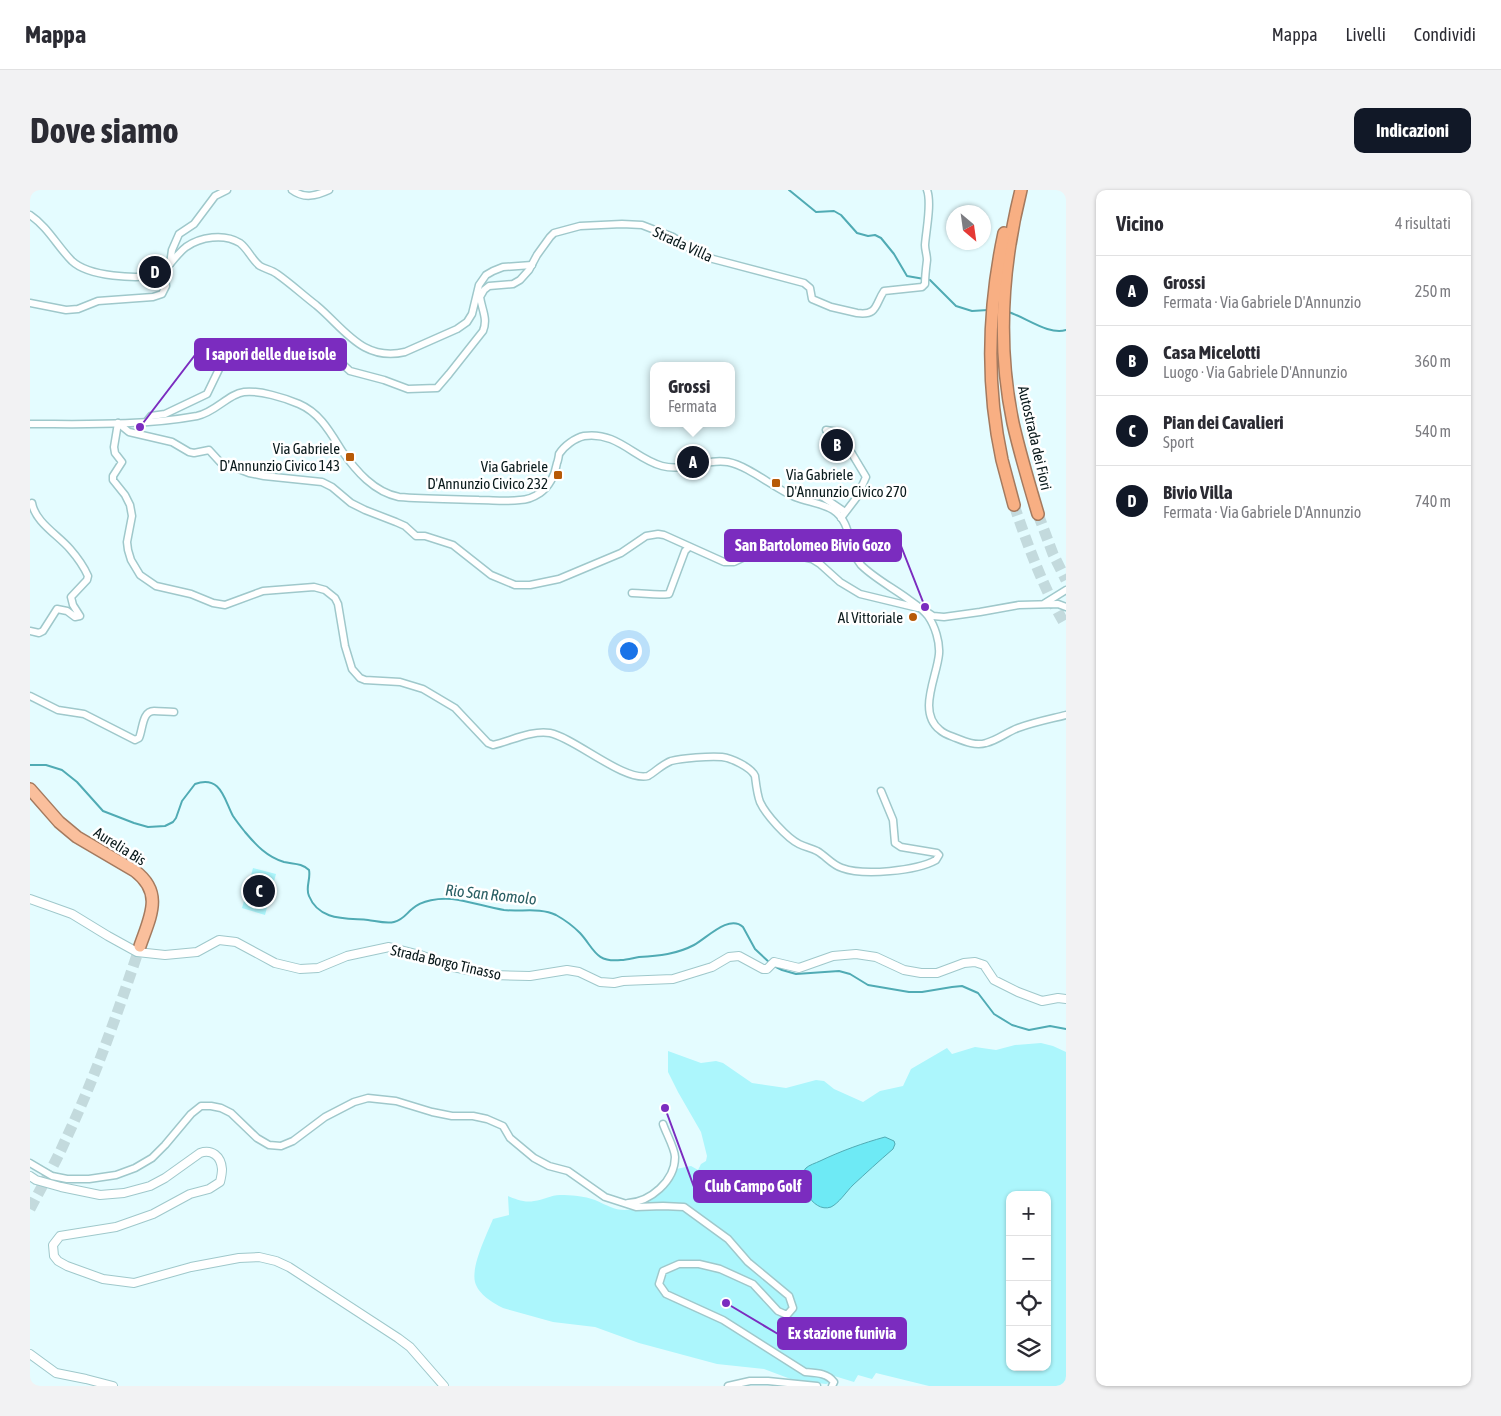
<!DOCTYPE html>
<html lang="it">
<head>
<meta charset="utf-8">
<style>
	:root { --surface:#fff; --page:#f2f2f3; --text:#2b2b33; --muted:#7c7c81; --line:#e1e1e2; --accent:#111827 }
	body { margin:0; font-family:"Asap Condensed",sans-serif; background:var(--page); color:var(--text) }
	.controls { position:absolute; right:15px; bottom:15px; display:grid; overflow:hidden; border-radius:10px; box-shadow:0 1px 4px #0004 }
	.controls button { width:45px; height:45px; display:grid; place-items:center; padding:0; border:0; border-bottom:1px solid var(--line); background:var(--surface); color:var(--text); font:25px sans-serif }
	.compass { position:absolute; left:916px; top:15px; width:45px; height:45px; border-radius:50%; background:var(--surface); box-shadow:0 1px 4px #0004; rotate:151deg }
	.you { position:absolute; left:598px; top:460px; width:18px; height:18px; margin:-12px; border:4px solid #fff; border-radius:50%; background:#1a73e8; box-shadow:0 0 0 8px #1a73e833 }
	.badge { display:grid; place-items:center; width:32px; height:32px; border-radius:50%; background:var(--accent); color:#fff; font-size:16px; font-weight:700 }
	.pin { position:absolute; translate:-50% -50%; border:2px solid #fff; box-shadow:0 1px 5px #0006 }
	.popup { position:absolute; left:620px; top:172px; width:85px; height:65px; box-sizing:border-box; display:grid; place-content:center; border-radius:10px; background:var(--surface); filter:drop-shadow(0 1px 4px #0005); font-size:16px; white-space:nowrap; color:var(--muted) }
	.popup b { font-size:19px; color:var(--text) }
	.popup::after { content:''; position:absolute; left:50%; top:100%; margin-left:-10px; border:10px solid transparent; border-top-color:var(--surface) }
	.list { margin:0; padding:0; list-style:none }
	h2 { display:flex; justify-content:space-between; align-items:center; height:65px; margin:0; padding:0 20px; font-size:21px }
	h2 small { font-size:16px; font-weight:400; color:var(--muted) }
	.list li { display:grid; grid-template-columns:32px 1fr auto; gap:15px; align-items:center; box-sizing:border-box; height:70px; padding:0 20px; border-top:1px solid var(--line) }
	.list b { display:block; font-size:19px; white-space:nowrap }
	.list p { margin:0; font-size:16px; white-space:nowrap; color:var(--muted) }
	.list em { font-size:16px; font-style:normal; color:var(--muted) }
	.icon { flex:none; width:28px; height:28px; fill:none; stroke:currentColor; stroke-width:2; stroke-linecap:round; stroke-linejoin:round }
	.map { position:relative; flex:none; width:1036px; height:1196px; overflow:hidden; border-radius:10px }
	header { display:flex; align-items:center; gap:30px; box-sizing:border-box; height:70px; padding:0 25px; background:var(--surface); border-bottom:1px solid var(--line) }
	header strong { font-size:24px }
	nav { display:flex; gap:28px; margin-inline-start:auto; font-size:18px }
	.intro { display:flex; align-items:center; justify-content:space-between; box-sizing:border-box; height:120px; padding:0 30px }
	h1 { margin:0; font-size:35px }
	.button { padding:12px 22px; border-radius:10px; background:var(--accent); color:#fff; font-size:18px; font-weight:700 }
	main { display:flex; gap:30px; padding:0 30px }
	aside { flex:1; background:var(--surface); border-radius:10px; box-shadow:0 1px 4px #0004 }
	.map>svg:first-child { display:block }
	.green { fill:#acf6fc; fill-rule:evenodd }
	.water { fill:#6eeaf5; stroke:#50abb4 }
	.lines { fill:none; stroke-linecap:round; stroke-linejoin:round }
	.stream { stroke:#50abb4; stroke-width:2 }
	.trunk-tunnel { stroke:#c3dadd; stroke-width:11; stroke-dasharray:11 5.5; stroke-linecap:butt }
	.motorway-tunnel { stroke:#c3dadd; stroke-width:11; stroke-dasharray:11 5.5; stroke-linecap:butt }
	.minor-casing { stroke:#9fc8cb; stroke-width:9 }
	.tertiary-casing { stroke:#9fc8cb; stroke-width:10 }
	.trunk-casing { stroke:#a47a5f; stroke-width:14 }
	.motorway-casing { stroke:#a47a5f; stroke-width:14 }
	.minor { stroke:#fff; stroke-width:6 }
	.tertiary { stroke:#fff; stroke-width:8 }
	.trunk { stroke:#fabf9c; stroke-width:11 }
	.motorway { stroke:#f8af83; stroke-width:11 }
	.poi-dot { fill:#b75a07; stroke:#fff; stroke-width:2 }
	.labels { text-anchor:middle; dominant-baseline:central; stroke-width:5; stroke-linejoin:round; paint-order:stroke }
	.street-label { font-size:15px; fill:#09191b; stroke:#fff }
	.poi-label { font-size:15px; fill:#09191b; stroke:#fff; text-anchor:end }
	.water-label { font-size:16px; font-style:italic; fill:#295e63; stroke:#fff }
	.leader { fill:none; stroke:#7b2cbf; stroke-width:2 }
	.callout-dot { fill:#7b2cbf; stroke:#fff; stroke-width:2 }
	.callout { fill:#7b2cbf; stroke:#7b2cbf; stroke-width:2 }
	.callout-label { font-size:16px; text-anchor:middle; font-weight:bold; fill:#fff }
</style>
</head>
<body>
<header>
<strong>Mappa</strong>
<nav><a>Mappa</a><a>Livelli</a><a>Condividi</a></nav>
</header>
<div class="intro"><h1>Dove siamo</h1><a class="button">Indicazioni</a></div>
<main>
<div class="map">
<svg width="1036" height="1196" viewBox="0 0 1036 1196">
	<rect width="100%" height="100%" fill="#e4fcff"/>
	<!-- green -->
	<g class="green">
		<path d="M 223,678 L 246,684 L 235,725 L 212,718 Z"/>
		<path d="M 1011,853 L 1023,856 L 1036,862 L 1036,1196 L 899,1196 L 846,1183 L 842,1189 L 828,1185 L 824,1192 L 801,1185 L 800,1193 L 796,1194 L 766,1191 L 734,1179 L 687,1174 L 609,1153 L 565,1137 L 523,1132 L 473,1118 C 463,1113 448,1104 445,1092 C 441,1076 457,1044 463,1029 L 479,1025 L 478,1006 C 485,1009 495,1013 504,1011 C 513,1010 521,1005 530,1005 C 540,1005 555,1006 565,1010 C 581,1017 586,1022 605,1019 L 608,1013 L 620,1008 L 646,979 L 661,976 L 668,980 L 671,974 L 676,971 L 677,966 L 671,942 L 648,902 L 638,882 L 638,861 L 671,873 L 686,871 L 693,873 L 722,893 L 756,898 L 786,890 L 794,891 L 804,899 L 833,912 L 850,901 L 873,896 L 881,879 L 917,858 L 922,864 L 945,857 L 966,860 L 985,855 ZM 980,1005 L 1017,1005 L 1017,1177 L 980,1177 Z"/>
	</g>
	<!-- water -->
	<path class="water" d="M 855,947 L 864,951 L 865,954 L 863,959 C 849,971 836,983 823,995 C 816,1002 809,1013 801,1017 C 782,1024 765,989 776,978 C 779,975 786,973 790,971 C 811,961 833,953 855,947 Z"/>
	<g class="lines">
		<!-- stream -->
		<g class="stream">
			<path d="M 759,0 L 786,22 L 804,21 L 811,25 L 827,43 L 838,46 L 845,45 L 851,48 L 864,64 L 877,86 L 900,90 L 926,116 L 942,121 L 958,120"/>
			<path d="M 978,122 C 994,126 1019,146 1036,140"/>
			<path d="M 0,575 L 16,575 L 32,580 L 47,592 L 73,621 L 104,633 L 118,637 L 135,636 L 143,632 L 146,628 L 152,611 L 165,594 C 191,585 194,609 203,626 C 207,632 211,637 215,642 C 226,655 237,667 254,672 C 263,674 272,673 279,680 C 281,689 275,698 279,706 C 289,731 316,728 338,730 C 346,731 356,734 364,732 C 373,730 376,724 382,719 C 392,710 409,708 422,709 C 439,711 456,717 474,720 C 491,722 510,717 526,725 C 535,730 543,736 550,743 C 564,758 565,773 591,770 C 597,770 603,768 609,767 C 629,766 647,764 664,755 C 677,748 699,724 713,737 L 725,759 L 740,773"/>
			<path d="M 744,776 L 752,780 L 766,784 L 809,781 L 820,784 L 838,795 L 879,802 L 892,802 L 922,797 L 932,796 L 948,803 L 964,824 L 982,835 L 999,840 L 1020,836 L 1036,839"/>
		</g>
		<!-- trunk-tunnel -->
		<path class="trunk-tunnel" d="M 0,1019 C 12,996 25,974 35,951 C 65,888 88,822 110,756"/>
		<!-- motorway-tunnel -->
		<g class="motorway-tunnel">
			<path d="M 984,315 C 998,356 1013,398 1036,436"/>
			<path d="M 1008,324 L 1023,364 L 1036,390"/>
		</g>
		<!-- minor casing -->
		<g class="minor-casing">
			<g id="minor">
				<path d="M 262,0 C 274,9 286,6 299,0"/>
				<path d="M 0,25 C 18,37 27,56 42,71 C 59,87 106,89 128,85 L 135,89 L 136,96 L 132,104 L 123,107 L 68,111 L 48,119 L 36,120 L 0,113"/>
				<path d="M 140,74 L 142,60 L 149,44 L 164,34 L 185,6 L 197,0"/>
				<path d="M 128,85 L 133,83 C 140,74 147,64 156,57 C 170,47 194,43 210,53 C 218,59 222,70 230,76 C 235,79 242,80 247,84 C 260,93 273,105 286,115 C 314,138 332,172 375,162 L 427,139 L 437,132 L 442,124 L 449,95 L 456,85 L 463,81 L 473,77 L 502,75"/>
				<path d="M 117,231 L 121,226 L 135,224 L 177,204 L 192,173 L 217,168 L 240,168 L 281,161 L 307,169 L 320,181 L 354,190 L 378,199 L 407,198 L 419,184 L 453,141 C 458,129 452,120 450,107 L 454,100 L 459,96 L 483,94 L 490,90 L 499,80 L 507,65 L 520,47 L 524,43 L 550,36 L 592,34 L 612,35 L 643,47 L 665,62 L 683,69 L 774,93 L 780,98 L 782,109 L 801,117 L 827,123 C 848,126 845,114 854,101 L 892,97 L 895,94 C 895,86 896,78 897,70 C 897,65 895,60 895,55 C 896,40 902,13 897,0"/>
				<path d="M 88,233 L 84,257 L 85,263 L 92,272 L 83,286 L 83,290 L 95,305 L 100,315 L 102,326 L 97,352 L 98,360 L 101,370 L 110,385 L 126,396 L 161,404 L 183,413 L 195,415 L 233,401 L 284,397 L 295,400 L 305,408 L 308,414 L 315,456 L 322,479 L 330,488 L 335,490 L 370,492 L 393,499 L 425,518 L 458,553 L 463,555 C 481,551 501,540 520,543 C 545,548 594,592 618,586 C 626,581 633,574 641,571 C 653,568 679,566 692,567 C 701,568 721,577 725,586 C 726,594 727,604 730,612 C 736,625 757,648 769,654 C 775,657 781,658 787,661 C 796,666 802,675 812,678 C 834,686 886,681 906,670 L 909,665 L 907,663 L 871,657 L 865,653 L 863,630 L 851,601"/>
				<path d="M 88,233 L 99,242 L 142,252 L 159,262 L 164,263 L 179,260 L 190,272 L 219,283 L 234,286 L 292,292 L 302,297 L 321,313 L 335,320 L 366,332 L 375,336 L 386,346 L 395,346 L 423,355 L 461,385 L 485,395 L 500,395 L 529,389 L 591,363 L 616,346 L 628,344 L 634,345 L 694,372 L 704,372 L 725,362 L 765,365 L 782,369 L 790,374 L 810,392 L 830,404 L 888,418"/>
				<path d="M 0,234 C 55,234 112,236 167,226 C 186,222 198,204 214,202 C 229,200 255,208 269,214 C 290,223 300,242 312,261 C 326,281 344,302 369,307 C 396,309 423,309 449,310 C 463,310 476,312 490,310 C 497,310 504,307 510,303 C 520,296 525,284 527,273 C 528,271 529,265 529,264 C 534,256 545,248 554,246 C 587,241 605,269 632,276 C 655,282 676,268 698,272 C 719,276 745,299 765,307 C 778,312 792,313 803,320 C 823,333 817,359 831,375 C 844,388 863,398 878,409 C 885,414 893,419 898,426 C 905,436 910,452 909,464 C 907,487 887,522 910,540 C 914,544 921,546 926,548 C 936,552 946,556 956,553 C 968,550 977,542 988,538 C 1004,532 1020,529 1036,525"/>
				<path d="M 796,240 L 809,242 L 836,287 L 827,307 L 811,328"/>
				<path d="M 793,307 L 815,322"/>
				<path d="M 602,403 C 614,403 627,406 639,404 L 655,361 L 659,357"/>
				<path d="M 1015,413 L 1036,400"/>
				<path d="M 897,422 L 903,426 L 914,427 L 950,422 L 989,415 L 1028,414 L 1036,417"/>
				<path d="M 0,441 L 9,443 L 13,441 L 27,419 L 37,421 L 45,427 L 50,426 L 43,415 L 41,407 L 57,390 L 58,386 C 54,377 47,367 40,359 C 28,345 5,332 2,313"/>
				<path d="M 0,506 L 28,520 L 54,524 L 105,550 L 109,548 C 113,539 112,521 124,521 C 131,521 138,522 144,522"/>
				<path d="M 0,973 L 22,986 L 37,989 L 59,989 L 86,985 L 105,978 L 122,968 L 135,955 L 161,924 L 171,916 L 181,916 L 191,918 L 201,923 L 227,948 L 239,955 L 251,956 L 263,951 L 295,927 L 324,912 L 338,908 L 366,911 L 402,922 L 422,926 L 443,926 L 457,929 L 473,936 L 480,948 L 504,968 L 519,976 L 538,981 L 575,1007 L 606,1017 L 633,1016 L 654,1017 L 698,1049 L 718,1072 L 759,1106 L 763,1118 L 757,1125 L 748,1121 L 723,1094 L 690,1079 L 669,1074 L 649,1074 L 633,1081 L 629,1094 L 636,1104 L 693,1130 L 775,1182 C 787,1183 797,1183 804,1192 L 802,1196"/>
				<path d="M 598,1013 C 620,1012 645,991 645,967 C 645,959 636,943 633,934"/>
				<path d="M 698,1196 L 720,1191 L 738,1191 L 787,1196"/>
			</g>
		</g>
		<!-- tertiary casing -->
		<g class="tertiary-casing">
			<g id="tertiary">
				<path d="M 0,709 L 42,724 L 78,746 L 107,762 L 135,765 L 167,762 L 189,750 L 206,752 L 245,773 L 270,779 L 288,778 L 317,766 L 359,757 L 390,765 L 423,777 L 463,785 L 500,786 L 537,780 L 549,782 L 570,792 L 584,793 L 593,791 L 643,789 L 682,777 L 699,767 L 709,766 L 733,779 L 737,779 L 744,772 L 769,778 L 803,766 L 826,764 L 846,767 L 874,780 L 891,783 L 907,783 L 934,773 L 945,772 L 954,775 L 964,790 L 988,802 L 1012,811 L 1028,808 L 1036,809"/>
				<path d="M 0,986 L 6,990 L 31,997 L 70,1005 L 94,1003 L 120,996 L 135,988 L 170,963 C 182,959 191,966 192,979 C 192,983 191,988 190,992 L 179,999 L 160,1004 L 123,1024 L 86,1037 L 30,1046 L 23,1055 L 24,1066 L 28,1071 L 37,1076 L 73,1089 L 104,1093 L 161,1077 L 209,1068 L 229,1067 L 246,1071 L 259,1077 L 368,1148 L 380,1157 L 414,1196"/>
				<path d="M 0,1164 L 26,1183 L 56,1189 L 83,1196"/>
			</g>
		</g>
		<!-- trunk casing -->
		<g class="trunk-casing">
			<path id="trunk" d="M 0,599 L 29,632 L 47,647 L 105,681 C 134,703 120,727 110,756"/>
		</g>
		<!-- motorway casing -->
		<g class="motorway-casing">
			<g id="motorway">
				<path d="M 991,0 C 972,76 967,156 983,233 C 990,264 999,294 1008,324"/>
				<path d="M 974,43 C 958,118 956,196 972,270 C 976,285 980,300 984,315"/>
			</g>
		</g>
		<!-- minor -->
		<use href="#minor" class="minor"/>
		<!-- tertiary -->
		<use href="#tertiary" class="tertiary"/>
		<!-- trunk -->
		<use href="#trunk" class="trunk"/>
		<!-- motorway -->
		<use href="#motorway" class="motorway"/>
	</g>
	<!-- markers -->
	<g class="poi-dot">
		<rect x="315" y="262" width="10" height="10" rx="2.5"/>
		<rect x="523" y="280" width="10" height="10" rx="2.5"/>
		<rect x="741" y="288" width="10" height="10" rx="2.5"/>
		<circle cx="883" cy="427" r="5"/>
	</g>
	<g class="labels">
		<!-- street labels -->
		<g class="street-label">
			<text transform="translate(653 54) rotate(25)">Strada Villa</text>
			<text transform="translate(1005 248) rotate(77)">Autostrada dei Fiori</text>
			<text transform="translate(90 656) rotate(32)">Aurelia Bis</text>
			<text transform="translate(416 772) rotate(13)">Strada Borgo Tinasso</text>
		</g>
		<!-- poi labels -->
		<g class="poi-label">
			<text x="310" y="258">Via Gabriele<tspan x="310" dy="17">D'Annunzio Civico 143</tspan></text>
			<text x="518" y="276">Via Gabriele<tspan x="518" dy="17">D'Annunzio Civico 232</tspan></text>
			<text x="756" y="284" text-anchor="start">Via Gabriele<tspan x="756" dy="17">D'Annunzio Civico 270</tspan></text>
			<text x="873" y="427">Al Vittoriale</text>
		</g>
		<!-- water labels -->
		<g class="water-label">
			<text transform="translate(461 704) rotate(6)">Rio San Romolo</text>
		</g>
	</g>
	<!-- callouts -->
	<path class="leader" d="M110 237L165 165M895 417L871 356M635 918L664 997M696 1113L748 1144"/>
	<g class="callout-dot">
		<circle cx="110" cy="237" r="5"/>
		<circle cx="895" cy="417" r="5"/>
		<circle cx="635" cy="918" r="5"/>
		<circle cx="696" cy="1113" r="5"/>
	</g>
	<g class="callout">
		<rect x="165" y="149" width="151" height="31" rx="5"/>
		<rect x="695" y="340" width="176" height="31" rx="5"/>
		<rect x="664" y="981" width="117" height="31" rx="5"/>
		<rect x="748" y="1128" width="128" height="31" rx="5"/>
	</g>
	<g class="callout-label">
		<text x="241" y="170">I sapori delle due isole</text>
		<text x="783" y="361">San Bartolomeo Bivio Gozo</text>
		<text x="723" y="1002">Club Campo Golf</text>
		<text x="812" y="1149">Ex stazione funivia</text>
	</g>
</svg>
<div class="controls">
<button>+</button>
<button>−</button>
<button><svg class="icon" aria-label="locate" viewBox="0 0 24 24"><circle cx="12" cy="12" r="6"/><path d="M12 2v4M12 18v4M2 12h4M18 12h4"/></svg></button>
<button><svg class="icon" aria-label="layers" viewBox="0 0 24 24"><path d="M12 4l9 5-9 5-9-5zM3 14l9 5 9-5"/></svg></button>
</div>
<svg class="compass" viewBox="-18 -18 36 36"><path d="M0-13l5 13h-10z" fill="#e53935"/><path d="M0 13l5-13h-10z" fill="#7c7c81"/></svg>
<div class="you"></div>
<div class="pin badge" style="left:663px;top:272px">A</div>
<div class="popup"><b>Grossi</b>Fermata</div>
<div class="pin badge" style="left:807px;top:255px">B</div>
<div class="pin badge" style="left:229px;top:701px">C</div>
<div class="pin badge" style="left:125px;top:82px">D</div>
</div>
<aside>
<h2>Vicino<small>4 risultati</small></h2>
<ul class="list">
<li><span class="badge">A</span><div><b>Grossi</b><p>Fermata · Via Gabriele D'Annunzio</p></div><em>250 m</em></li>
<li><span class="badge">B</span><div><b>Casa Micelotti</b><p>Luogo · Via Gabriele D'Annunzio</p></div><em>360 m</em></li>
<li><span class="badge">C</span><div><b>Pian dei Cavalieri</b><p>Sport</p></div><em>540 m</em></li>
<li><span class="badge">D</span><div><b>Bivio Villa</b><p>Fermata · Via Gabriele D'Annunzio</p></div><em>740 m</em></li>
</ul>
</aside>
</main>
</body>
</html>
